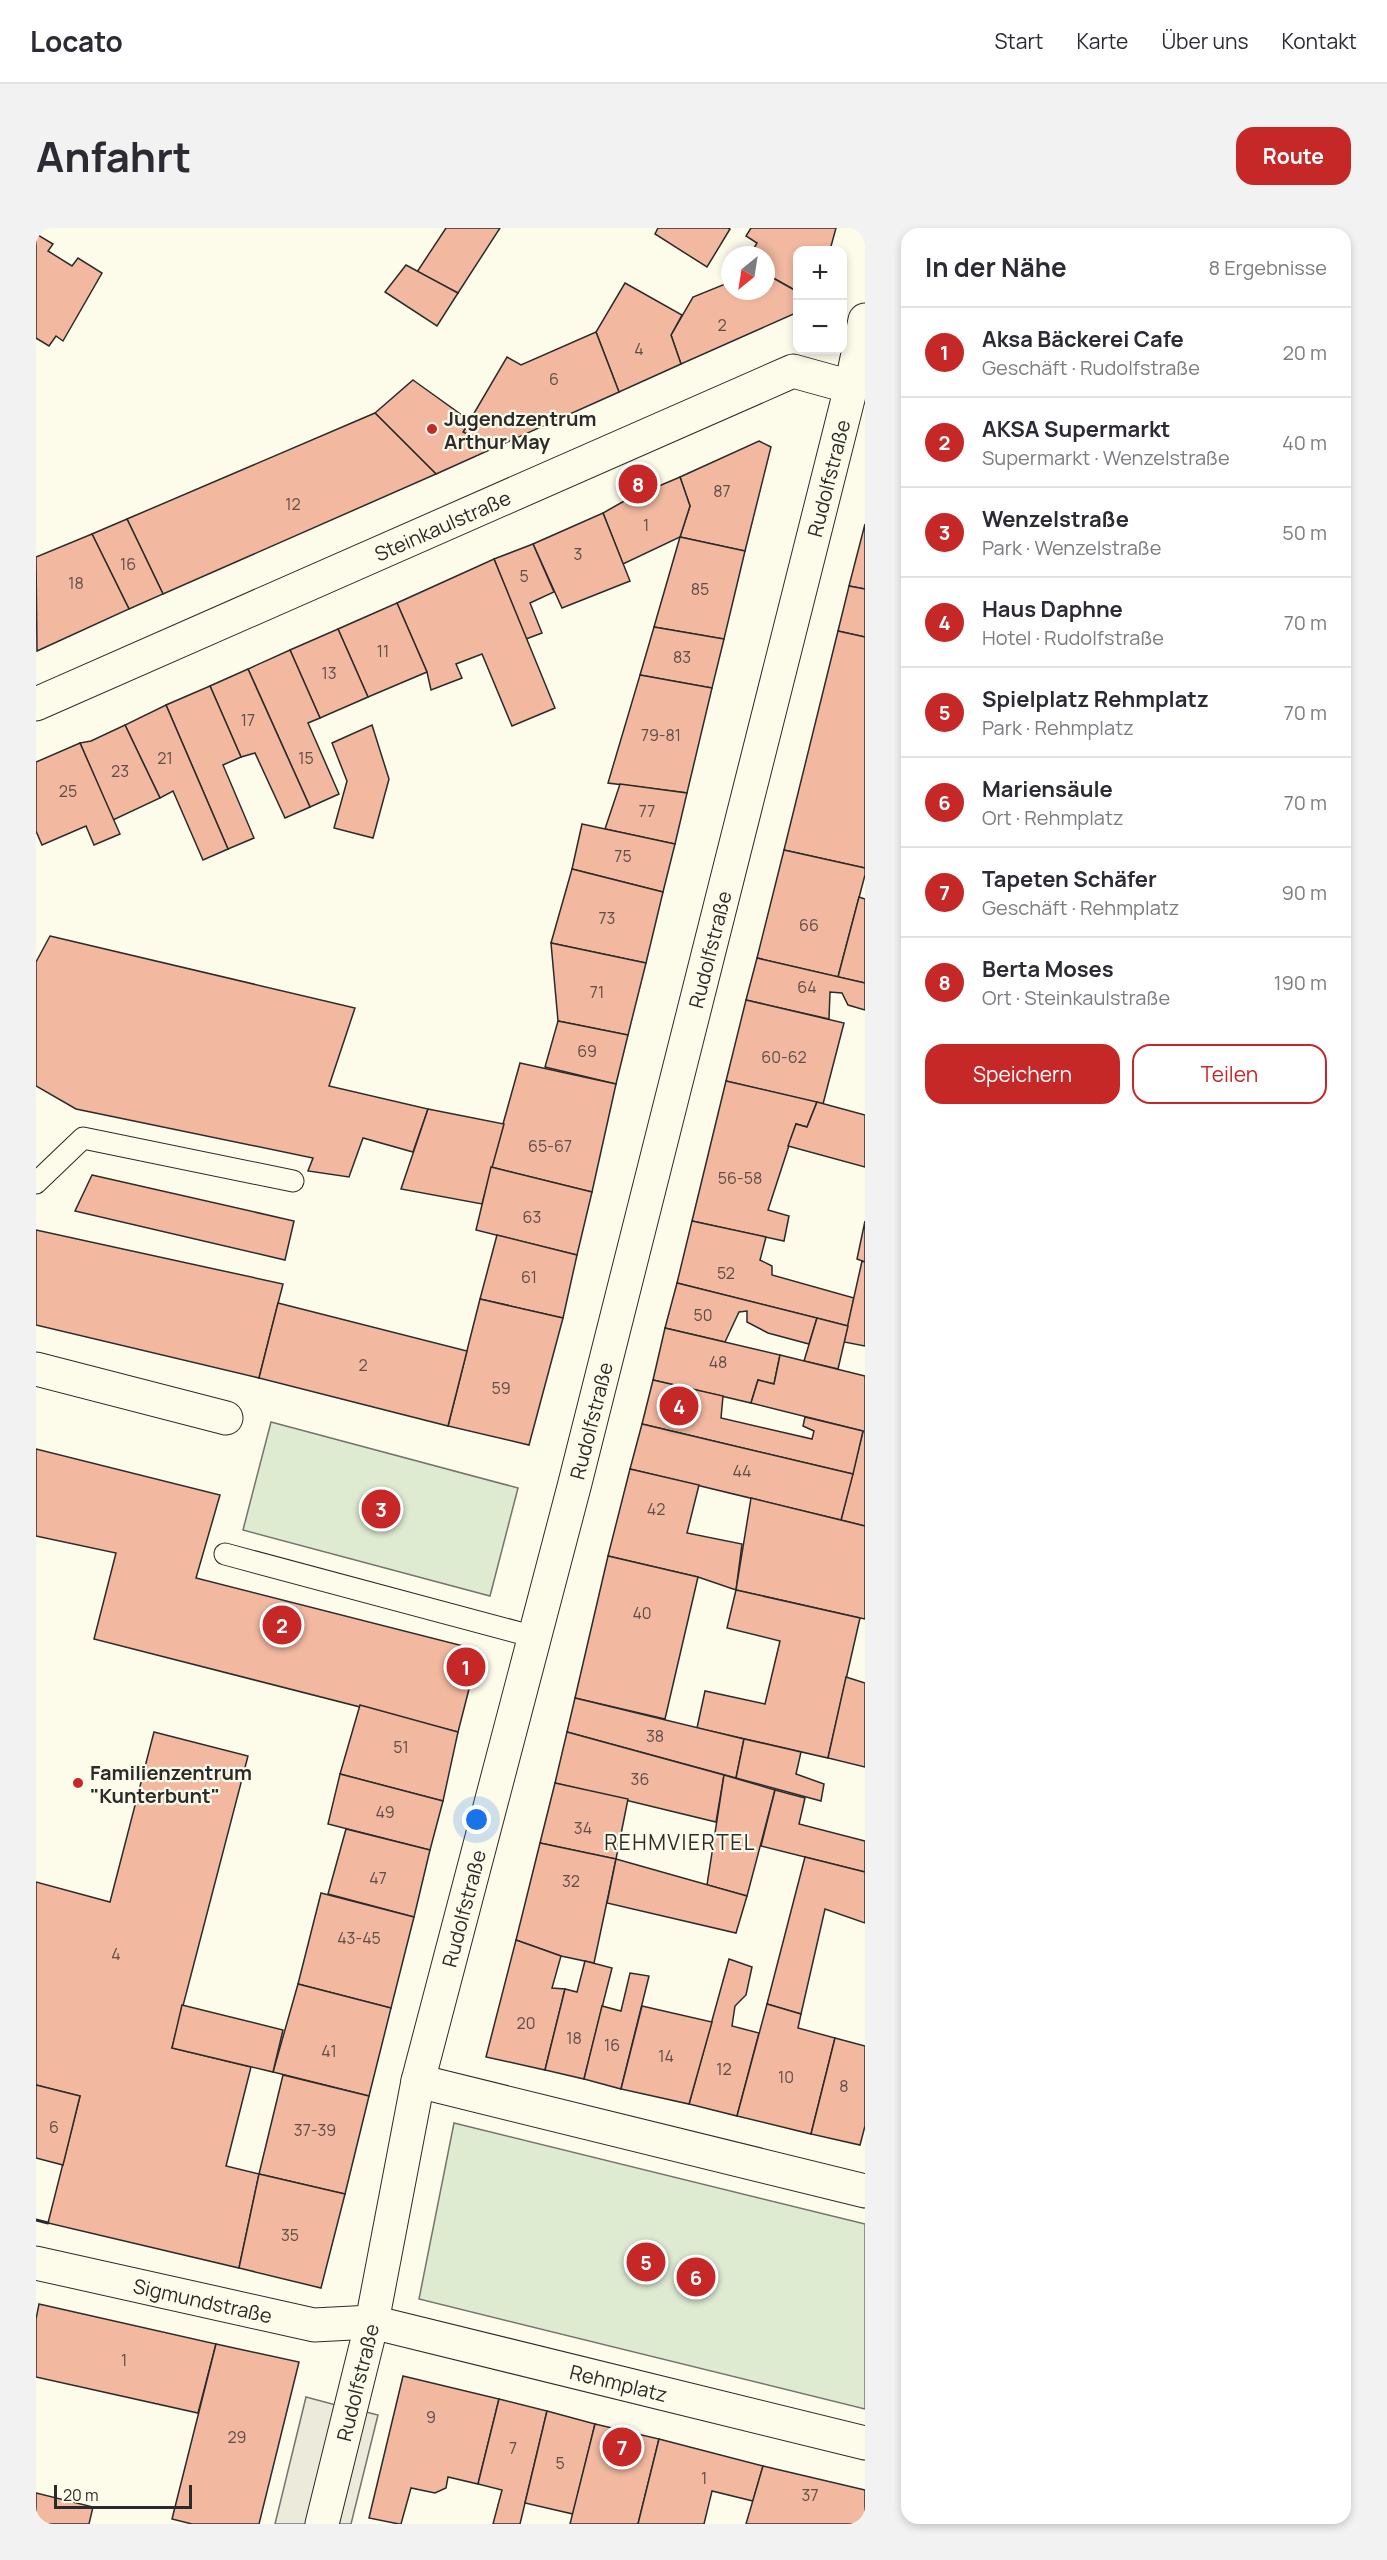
<!DOCTYPE html>
<html lang="de">
<head>
<meta charset="utf-8">
<style>
	:root { --surface:#fff; --page:#f2f2f3; --text:#2b2b33; --muted:#7c7c81; --line:#e1e1e2; --accent:#c62828 }
	body { margin:0; font-family:Manrope,sans-serif; background:var(--page); color:var(--text) }
	.controls { position:absolute; right:18px; top:18px; display:grid; overflow:hidden; border-radius:12px; box-shadow:0 3px 9px #0003 }
	.controls button { width:54px; height:54px; display:grid; place-items:center; padding:0; border:0; border-bottom:2px solid var(--line); background:var(--surface); color:var(--text); font:30px sans-serif }
	.compass { position:absolute; left:685px; top:18px; width:54px; height:54px; border-radius:50%; background:var(--surface); box-shadow:0 3px 9px #0003; rotate:210deg }
	.scale { position:absolute; left:18px; bottom:15px; width:138px; box-sizing:border-box; padding-left:6px; border:3px solid #2b2b2b; border-top:0; font-size:16px; line-height:21px; white-space:nowrap; color:#2b2b2b; -webkit-text-stroke:4px #fdfbea; paint-order:stroke }
	.you { position:absolute; left:441px; top:1592px; width:21px; height:21px; margin:-15px; border:4px solid #fff; border-radius:50%; background:#1a73e8; box-shadow:0 0 0 9px #1a73e833 }
	.badge { display:grid; place-items:center; width:39px; height:39px; border-radius:50%; background:var(--accent); color:#fff; font-size:20px; font-weight:700 }
	.pin { position:absolute; translate:-50% -50%; border:3px solid #fff; box-shadow:0 2px 6px #0006 }
	.list { margin:0; padding:0; list-style:none }
	h2 { display:flex; justify-content:space-between; align-items:center; height:78px; margin:0; padding:0 24px; font-size:26px }
	h2 small { font-size:20px; font-weight:400; color:var(--muted) }
	.list li { display:grid; grid-template-columns:39px 1fr auto; gap:18px; align-items:center; box-sizing:border-box; height:90px; padding:0 24px; border-top:2px solid var(--line) }
	.list b { display:block; font-size:22px; white-space:nowrap }
	.list p { margin:0; font-size:20px; white-space:nowrap; color:var(--muted) }
	.list em { font-size:20px; font-style:normal; color:var(--muted) }
	.actions { display:flex; gap:12px; padding:18px 24px }
	.actions a { flex:1; padding:14px 0; border:2px solid var(--accent); border-radius:18px; text-align:center; font-size:21px; color:var(--accent) }
	.actions .main { background:var(--accent); color:#fff }
	.map { position:relative; flex:none; width:829px; height:2296px; overflow:hidden; border-radius:18px }
	header { display:flex; align-items:center; gap:36px; box-sizing:border-box; height:84px; padding:0 30px; background:var(--surface); border-bottom:2px solid var(--line) }
	header strong { font-size:28px }
	nav { display:flex; gap:33px; margin-inline-start:auto; font-size:21px }
	.intro { display:flex; align-items:center; justify-content:space-between; box-sizing:border-box; height:144px; padding:0 36px }
	h1 { margin:0; font-size:42px }
	.button { padding:15px 27px; border-radius:18px; background:var(--accent); color:#fff; font-size:21px; font-weight:700 }
	main { display:flex; gap:36px; padding:0 36px }
	aside { flex:1; background:var(--surface); border-radius:18px; box-shadow:0 3px 9px #0003 }
	.map>svg:first-child { display:block }
	.green { fill:#deebd1; stroke:#74746e; stroke-width:1.5 }
	.parking { fill:#eceadb; stroke:#74746e; stroke-width:1.5 }
	.building { fill:#f2b8a0; stroke:#2b2b2b; stroke-width:1.5 }
	.lines { fill:none; stroke-linecap:round; stroke-linejoin:round }
	.service-casing { stroke:#2b2b2b; stroke-width:23 }
	.minor-casing { stroke:#2b2b2b; stroke-width:35 }
	.service { stroke:#fdfbea; stroke-width:21 }
	.minor { stroke:#fdfbea; stroke-width:33 }
	.wall { stroke:#2b2b2b; stroke-width:3 }
	.poi-dot { fill:#c62828; stroke:#fdfbea; stroke-width:2 }
	.labels { text-anchor:middle; dominant-baseline:central; stroke-width:4.5; stroke-linejoin:round; paint-order:stroke }
	.number-label { font-size:16px; fill:#5d4e48 }
	.poi-label { font-size:20px; font-weight:bold; fill:#2b2b2b; stroke:#fdfbea; text-anchor:start }
	.street-label { font-size:20px; fill:#2b2b2b; stroke:#fdfbea }
	.neighbourhood-label { font-size:21px; letter-spacing:1.5px; fill:#2b2b2b; stroke:#fdfbea }
</style>
</head>
<body>
<header>
<strong>Locato</strong>
<nav><a>Start</a><a>Karte</a><a>Über uns</a><a>Kontakt</a></nav>
</header>
<div class="intro"><h1>Anfahrt</h1><a class="button">Route</a></div>
<main>
<div class="map">
<svg width="829" height="2296" viewBox="0 0 829 2296">
	<rect width="100%" height="100%" fill="#fdfbea"/>
	<!-- green -->
	<g class="green">
		<path d="M 235,1194 L 482,1260 L 454,1368 L 207,1302 Z"/>
		<path d="M 418,1895 L 829,1996 L 829,2181 L 383,2071 Z"/>
	</g>
	<!-- parking -->
	<g class="parking">
		<path d="M 270,2169 L 300,2177 L 270,2296 L 239,2296 Z"/>
		<path d="M 330,2184 L 342,2187 L 315,2296 L 303,2296 Z"/>
	</g>
	<!-- building -->
	<g class="building">
		<path d="M 410,0 L 464,0 L 422,65 L 381,44 Z"/>
		<path d="M 622,0 L 692,0 L 694,1 L 671,39 L 619,6 Z"/>
		<path d="M 715,0 L 800,0 L 794,22 L 762,22 L 762,64 L 730,46 L 730,27 L 714,27 L 721,15 L 710,8 Z"/>
		<path d="M 0,6 L 17,16 L 12,23 L 36,38 L 42,30 L 66,45 L 27,113 L 20,108 L 13,118 L 0,110 Z"/>
		<path d="M 370,37 L 422,65 L 401,98 L 349,64 Z"/>
		<path d="M 730,46 L 762,64 L 762,84 L 645,136 L 635,107 L 657,69 L 694,54 L 694,63 L 730,63 Z"/>
		<path d="M 589,55 L 646,87 L 635,107 L 645,136 L 583,164 L 560,104 Z"/>
		<path d="M 560,104 L 583,164 L 458,220 L 427,204 L 471,129 L 485,137 Z"/>
		<path d="M 377,152 L 434,193 L 427,204 L 458,220 L 400,246 L 339,185 Z"/>
		<path d="M 339,185 L 400,246 L 127,366 L 91,291 Z"/>
		<path d="M 723,213 L 735,219 L 709,323 L 644,309 L 654,278 L 644,249 Z"/>
		<path d="M 644,249 L 654,278 L 644,309 L 587,336 L 567,285 L 590,272 Z"/>
		<path d="M 567,285 L 594,353 L 526,380 L 497,316 Z"/>
		<path d="M 91,291 L 127,366 L 93,381 L 56,306 Z"/>
		<path d="M 829,296 L 829,361 L 813,358 Z"/>
		<path d="M 56,306 L 93,381 L 1,423 L 0,329 Z"/>
		<path d="M 644,309 L 709,323 L 688,411 L 618,399 Z"/>
		<path d="M 497,316 L 518,364 L 494,375 L 506,405 L 490,411 L 458,331 Z"/>
		<path d="M 458,331 L 519,480 L 476,498 L 446,426 L 420,436 L 426,450 L 395,462 L 391,444 L 361,375 Z"/>
		<path d="M 813,358 L 829,361 L 829,409 L 802,403 Z"/>
		<path d="M 361,375 L 391,444 L 332,469 L 302,401 Z"/>
		<path d="M 618,399 L 688,411 L 676,460 L 604,447 Z"/>
		<path d="M 302,401 L 332,469 L 284,490 L 254,422 Z"/>
		<path d="M 802,403 L 829,409 L 829,640 L 748,622 Z"/>
		<path d="M 254,422 L 284,490 L 272,495 L 303,566 L 274,579 L 212,441 Z"/>
		<path d="M 212,441 L 274,579 L 249,590 L 219,525 L 205,529 L 174,458 Z"/>
		<path d="M 604,447 L 676,460 L 651,565 L 572,555 Z"/>
		<path d="M 174,458 L 205,529 L 187,537 L 218,610 L 192,621 L 130,477 Z"/>
		<path d="M 130,477 L 192,621 L 167,632 L 137,563 L 124,570 L 89,497 Z"/>
		<path d="M 89,497 L 124,570 L 77,592 L 44,515 L 55,513 Z"/>
		<path d="M 336,497 L 353,551 L 337,610 L 298,600 L 311,553 L 296,515 Z"/>
		<path d="M 44,515 L 84,606 L 58,617 L 50,598 L 6,617 L 0,603 L 0,534 Z"/>
		<path d="M 584,556 L 651,565 L 639,616 L 569,601 Z"/>
		<path d="M 546,596 L 639,616 L 627,664 L 536,641 Z"/>
		<path d="M 748,622 L 829,640 L 829,647 L 802,749 L 721,730 Z"/>
		<path d="M 536,641 L 627,664 L 610,735 L 515,715 Z"/>
		<path d="M 823,669 L 829,671 L 829,755 L 802,749 Z"/>
		<path d="M 14,708 L 319,780 L 293,858 L 392,881 L 377,924 L 327,910 L 313,949 L 272,943 L 277,930 L 40,881 L 0,858 L 0,734 Z"/>
		<path d="M 515,715 L 610,735 L 592,807 L 522,793 Z"/>
		<path d="M 721,730 L 829,755 L 829,782 L 812,777 L 806,765 L 794,764 L 793,791 L 710,772 Z"/>
		<path d="M 710,772 L 808,795 L 787,876 L 690,853 Z"/>
		<path d="M 522,793 L 592,807 L 580,856 L 509,839 Z"/>
		<path d="M 484,835 L 580,856 L 556,964 L 455,939 Z"/>
		<path d="M 690,853 L 781,874 L 771,899 L 760,896 L 732,982 L 753,988 L 748,1013 L 656,993 Z"/>
		<path d="M 781,874 L 829,887 L 829,939 L 752,918 L 760,896 L 771,899 Z"/>
		<path d="M 392,881 L 468,896 L 446,976 L 365,961 Z"/>
		<path d="M 455,939 L 556,964 L 541,1027 L 440,1002 Z"/>
		<path d="M 56,947 L 258,993 L 249,1032 L 39,983 Z"/>
		<path d="M 656,993 L 730,1009 L 724,1032 L 736,1038 L 736,1047 L 818,1070 L 812,1098 L 641,1055 Z"/>
		<path d="M 829,993 L 829,1034 L 821,1031 Z"/>
		<path d="M 0,1002 L 247,1056 L 223,1150 L 0,1097 Z"/>
		<path d="M 461,1007 L 541,1027 L 527,1090 L 444,1071 Z"/>
		<path d="M 826,1033 L 829,1034 L 829,1118 L 808,1114 Z"/>
		<path d="M 641,1055 L 781,1090 L 773,1116 L 732,1105 L 711,1094 L 711,1083 L 703,1084 L 689,1114 L 629,1100 Z"/>
		<path d="M 444,1071 L 527,1090 L 493,1217 L 412,1198 Z"/>
		<path d="M 242,1075 L 431,1123 L 412,1198 L 223,1150 Z"/>
		<path d="M 781,1090 L 812,1098 L 802,1141 L 768,1133 Z"/>
		<path d="M 629,1100 L 744,1127 L 738,1156 L 722,1152 L 715,1175 L 617,1152 Z"/>
		<path d="M 744,1127 L 829,1148 L 829,1298 L 805,1292 L 827,1203 L 715,1175 L 722,1152 L 738,1156 Z"/>
		<path d="M 617,1152 L 687,1168 L 685,1190 L 776,1211 L 778,1203 L 767,1198 L 769,1189 L 827,1203 L 817,1246 L 606,1196 Z"/>
		<path d="M 606,1196 L 817,1246 L 805,1292 L 594,1241 Z"/>
		<path d="M 0,1221 L 184,1267 L 160,1350 L 443,1422 L 422,1504 L 58,1411 L 80,1325 L 0,1308 Z"/>
		<path d="M 594,1241 L 663,1257 L 651,1305 L 706,1316 L 700,1362 L 662,1349 L 572,1328 Z"/>
		<path d="M 715,1270 L 829,1298 L 829,1391 L 700,1362 Z"/>
		<path d="M 572,1328 L 662,1349 L 629,1491 L 539,1470 Z"/>
		<path d="M 700,1362 L 824,1390 L 792,1530 L 661,1500 L 669,1463 L 729,1476 L 744,1413 L 691,1400 Z"/>
		<path d="M 810,1449 L 829,1455 L 829,1539 L 792,1530 Z"/>
		<path d="M 539,1470 L 708,1511 L 700,1550 L 531,1504 Z"/>
		<path d="M 324,1477 L 422,1504 L 407,1573 L 304,1546 Z"/>
		<path d="M 118,1504 L 212,1528 L 136,1820 L 215,1839 L 190,1938 L 223,1946 L 203,2040 L 12,1995 L 44,1868 L 0,1857 L 0,1654 L 74,1674 Z"/>
		<path d="M 531,1504 L 688,1547 L 680,1594 L 519,1555 Z"/>
		<path d="M 708,1511 L 765,1524 L 760,1546 L 788,1556 L 785,1573 L 700,1550 Z"/>
		<path d="M 304,1546 L 407,1573 L 394,1622 L 292,1596 Z"/>
		<path d="M 688,1547 L 739,1562 L 711,1668 L 671,1657 Z"/>
		<path d="M 519,1555 L 592,1571 L 580,1631 L 504,1615 Z"/>
		<path d="M 739,1562 L 769,1570 L 763,1596 L 829,1613 L 829,1644 L 725,1618 Z"/>
		<path d="M 310,1601 L 394,1622 L 378,1689 L 292,1666 Z"/>
		<path d="M 504,1615 L 580,1631 L 558,1735 L 525,1728 L 480,1712 Z"/>
		<path d="M 769,1629 L 829,1644 L 829,1695 L 789,1681 L 765,1786 L 731,1776 Z"/>
		<path d="M 580,1631 L 711,1668 L 700,1705 L 571,1675 Z"/>
		<path d="M 285,1665 L 378,1689 L 355,1780 L 262,1756 Z"/>
		<path d="M 480,1712 L 525,1728 L 516,1760 L 529,1761 L 509,1842 L 450,1829 Z"/>
		<path d="M 693,1731 L 716,1739 L 710,1767 L 699,1778 L 696,1798 L 723,1805 L 701,1888 L 653,1876 Z"/>
		<path d="M 549,1733 L 576,1740 L 548,1851 L 509,1842 L 529,1761 L 541,1764 Z"/>
		<path d="M 594,1745 L 613,1748 L 585,1861 L 548,1851 L 566,1778 L 585,1783 Z"/>
		<path d="M 262,1756 L 355,1780 L 333,1868 L 237,1844 Z"/>
		<path d="M 731,1776 L 765,1786 L 762,1800 L 799,1810 L 775,1906 L 701,1888 Z"/>
		<path d="M 146,1777 L 247,1802 L 237,1844 L 136,1820 Z"/>
		<path d="M 606,1778 L 676,1794 L 653,1876 L 585,1861 Z"/>
		<path d="M 799,1810 L 829,1818 L 829,1898 L 824,1917 L 775,1906 Z"/>
		<path d="M 247,1847 L 333,1868 L 309,1966 L 223,1946 Z"/>
		<path d="M 0,1857 L 44,1868 L 27,1937 L 0,1930 Z"/>
		<path d="M 223,1946 L 309,1966 L 285,2060 L 203,2040 Z"/>
		<path d="M 3,2076 L 180,2116 L 162,2185 L 0,2149 L 0,2091 Z"/>
		<path d="M 180,2116 L 263,2134 L 223,2296 L 156,2296 L 136,2291 Z"/>
		<path d="M 367,2148 L 463,2171 L 442,2256 L 412,2249 L 410,2260 L 399,2265 L 375,2260 L 365,2296 L 363,2296 L 333,2290 Z"/>
		<path d="M 463,2171 L 511,2183 L 484,2296 L 457,2296 L 466,2262 L 442,2256 Z"/>
		<path d="M 511,2183 L 559,2196 L 537,2286 L 489,2275 Z"/>
		<path d="M 559,2196 L 623,2211 L 602,2296 L 534,2296 Z"/>
		<path d="M 623,2211 L 727,2238 L 717,2273 L 676,2263 L 668,2296 L 602,2296 Z"/>
		<path d="M 727,2238 L 829,2262 L 829,2296 L 710,2296 Z"/>
		<path d="M 0,2265 L 57,2279 L 53,2296 L 0,2296 Z"/>
	</g>
	<g class="lines">
		<!-- service casing -->
		<g class="service-casing">
			<g id="service">
				<path d="M 0,955 L 47,910 L 257,953"/>
				<path d="M 189,1326 L 499,1409"/>
			</g>
		</g>
		<!-- minor casing -->
		<g class="minor-casing">
			<g id="minor">
				<path id="s1" d="M 0,476 L 757,143 L 815,159"/>
				<path d="M 0,1141 L 190,1190"/>
				<path d="M 382,1853 L 829,1963"/>
				<path id="s2" d="M 0,2035 L 278,2097 L 336,2094 L 829,2215"/>
				<path id="s3" d="M 286,2296 L 336,2094 L 382,1853 L 539,1255 L 815,159 L 829,92"/>
			</g>
		</g>
		<!-- service -->
		<use href="#service" class="service"/>
		<!-- minor -->
		<use href="#minor" class="minor"/>
		<!-- wall -->
		<path class="wall" d="M 0,1992 L 12,1995"/>
	</g>
	<!-- markers -->
	<g class="poi-dot">
		<circle cx="396" cy="201" r="6"/>
		<circle cx="42" cy="1555" r="6"/>
	</g>
	<g class="labels">
		<!-- number labels -->
		<g class="number-label">
			<text x="686" y="97">2</text>
			<text x="603" y="121">4</text>
			<text x="518" y="151">6</text>
			<text x="686" y="263">87</text>
			<text x="257" y="276">12</text>
			<text x="610" y="297">1</text>
			<text x="542" y="326">3</text>
			<text x="92" y="336">16</text>
			<text x="488" y="348">5</text>
			<text x="40" y="355">18</text>
			<text x="664" y="361">85</text>
			<text x="347" y="423">11</text>
			<text x="646" y="429">83</text>
			<text x="293" y="445">13</text>
			<text x="212" y="492">17</text>
			<text x="625" y="507">79-81</text>
			<text x="129" y="530">21</text>
			<text x="270" y="530">15</text>
			<text x="84" y="543">23</text>
			<text x="32" y="563">25</text>
			<text x="611" y="583">77</text>
			<text x="587" y="628">75</text>
			<text x="571" y="690">73</text>
			<text x="773" y="697">66</text>
			<text x="771" y="759">64</text>
			<text x="561" y="764">71</text>
			<text x="551" y="823">69</text>
			<text x="748" y="829">60-62</text>
			<text x="514" y="918">65-67</text>
			<text x="704" y="950">56-58</text>
			<text x="496" y="989">63</text>
			<text x="690" y="1045">52</text>
			<text x="493" y="1049">61</text>
			<text x="667" y="1087">50</text>
			<text x="682" y="1134">48</text>
			<text x="327" y="1137">2</text>
			<text x="465" y="1160">59</text>
			<text x="706" y="1243">44</text>
			<text x="620" y="1281">42</text>
			<text x="606" y="1385">40</text>
			<text x="619" y="1508">38</text>
			<text x="365" y="1519">51</text>
			<text x="604" y="1551">36</text>
			<text x="349" y="1584">49</text>
			<text x="547" y="1600">34</text>
			<text x="342" y="1650">47</text>
			<text x="535" y="1653">32</text>
			<text x="323" y="1710">43-45</text>
			<text x="80" y="1726">4</text>
			<text x="490" y="1795">20</text>
			<text x="538" y="1810">18</text>
			<text x="576" y="1817">16</text>
			<text x="293" y="1823">41</text>
			<text x="630" y="1828">14</text>
			<text x="688" y="1841">12</text>
			<text x="750" y="1849">10</text>
			<text x="808" y="1858">8</text>
			<text x="18" y="1899">6</text>
			<text x="279" y="1902">37-39</text>
			<text x="254" y="2007">35</text>
			<text x="88" y="2132">1</text>
			<text x="395" y="2189">9</text>
			<text x="201" y="2209">29</text>
			<text x="477" y="2220">7</text>
			<text x="524" y="2235">5</text>
			<text x="668" y="2250">1</text>
			<text x="774" y="2267">37</text>
		</g>
		<!-- poi labels -->
		<g class="poi-label">
			<text x="408" y="190">Jugendzentrum<tspan x="408" dy="23">Arthur May</tspan></text>
			<text x="54" y="1544">Familienzentrum<tspan x="54" dy="23">"Kunterbunt"</tspan></text>
		</g>
		<!-- street labels -->
		<g class="street-label">
			<text stroke="none"><textPath href="#s3" startOffset="2108">Rudolfstraße</textPath></text>
			<text stroke="none"><textPath href="#s1" startOffset="444">Steinkaulstraße</textPath></text>
			<text stroke="none"><textPath href="#s3" startOffset="1622">Rudolfstraße</textPath></text>
			<text stroke="none"><textPath href="#s3" startOffset="1136">Rudolfstraße</textPath></text>
			<text stroke="none"><textPath href="#s3" startOffset="632">Rudolfstraße</textPath></text>
			<text stroke="none"><textPath href="#s2" startOffset="171">Sigmundstraße</textPath></text>
			<text stroke="none"><textPath href="#s2" startOffset="597">Rehmplatz</textPath></text>
			<text stroke="none"><textPath href="#s3" startOffset="146">Rudolfstraße</textPath></text>
		</g>
		<!-- neighbourhood labels -->
		<g class="neighbourhood-label">
			<text x="644" y="1614">REHMVIERTEL</text>
		</g>
	</g>
</svg>
<div class="controls">
<button>+</button>
<button>−</button>
</div>
<svg class="compass" viewBox="-18 -18 36 36"><path d="M0-13l5 13h-10z" fill="#e53935"/><path d="M0 13l5-13h-10z" fill="#7c7c81"/></svg>
<div class="scale">20 m</div>
<div class="you"></div>
<div class="pin badge" style="left:430px;top:1439px">1</div>
<div class="pin badge" style="left:246px;top:1397px">2</div>
<div class="pin badge" style="left:345px;top:1281px">3</div>
<div class="pin badge" style="left:643px;top:1178px">4</div>
<div class="pin badge" style="left:610px;top:2034px">5</div>
<div class="pin badge" style="left:660px;top:2049px">6</div>
<div class="pin badge" style="left:586px;top:2219px">7</div>
<div class="pin badge" style="left:602px;top:256px">8</div>
</div>
<aside>
<h2>In der Nähe<small>8 Ergebnisse</small></h2>
<ul class="list">
<li><span class="badge">1</span><div><b>Aksa Bäckerei Cafe</b><p>Geschäft · Rudolfstraße</p></div><em>20 m</em></li>
<li><span class="badge">2</span><div><b>AKSA Supermarkt</b><p>Supermarkt · Wenzelstraße</p></div><em>40 m</em></li>
<li><span class="badge">3</span><div><b>Wenzelstraße</b><p>Park · Wenzelstraße</p></div><em>50 m</em></li>
<li><span class="badge">4</span><div><b>Haus Daphne</b><p>Hotel · Rudolfstraße</p></div><em>70 m</em></li>
<li><span class="badge">5</span><div><b>Spielplatz Rehmplatz</b><p>Park · Rehmplatz</p></div><em>70 m</em></li>
<li><span class="badge">6</span><div><b>Mariensäule</b><p>Ort · Rehmplatz</p></div><em>70 m</em></li>
<li><span class="badge">7</span><div><b>Tapeten Schäfer</b><p>Geschäft · Rehmplatz</p></div><em>90 m</em></li>
<li><span class="badge">8</span><div><b>Berta Moses</b><p>Ort · Steinkaulstraße</p></div><em>190 m</em></li>
</ul>
<div class="actions"><a class="main">Speichern</a><a>Teilen</a></div>
</aside>
</main>
</body>
</html>
